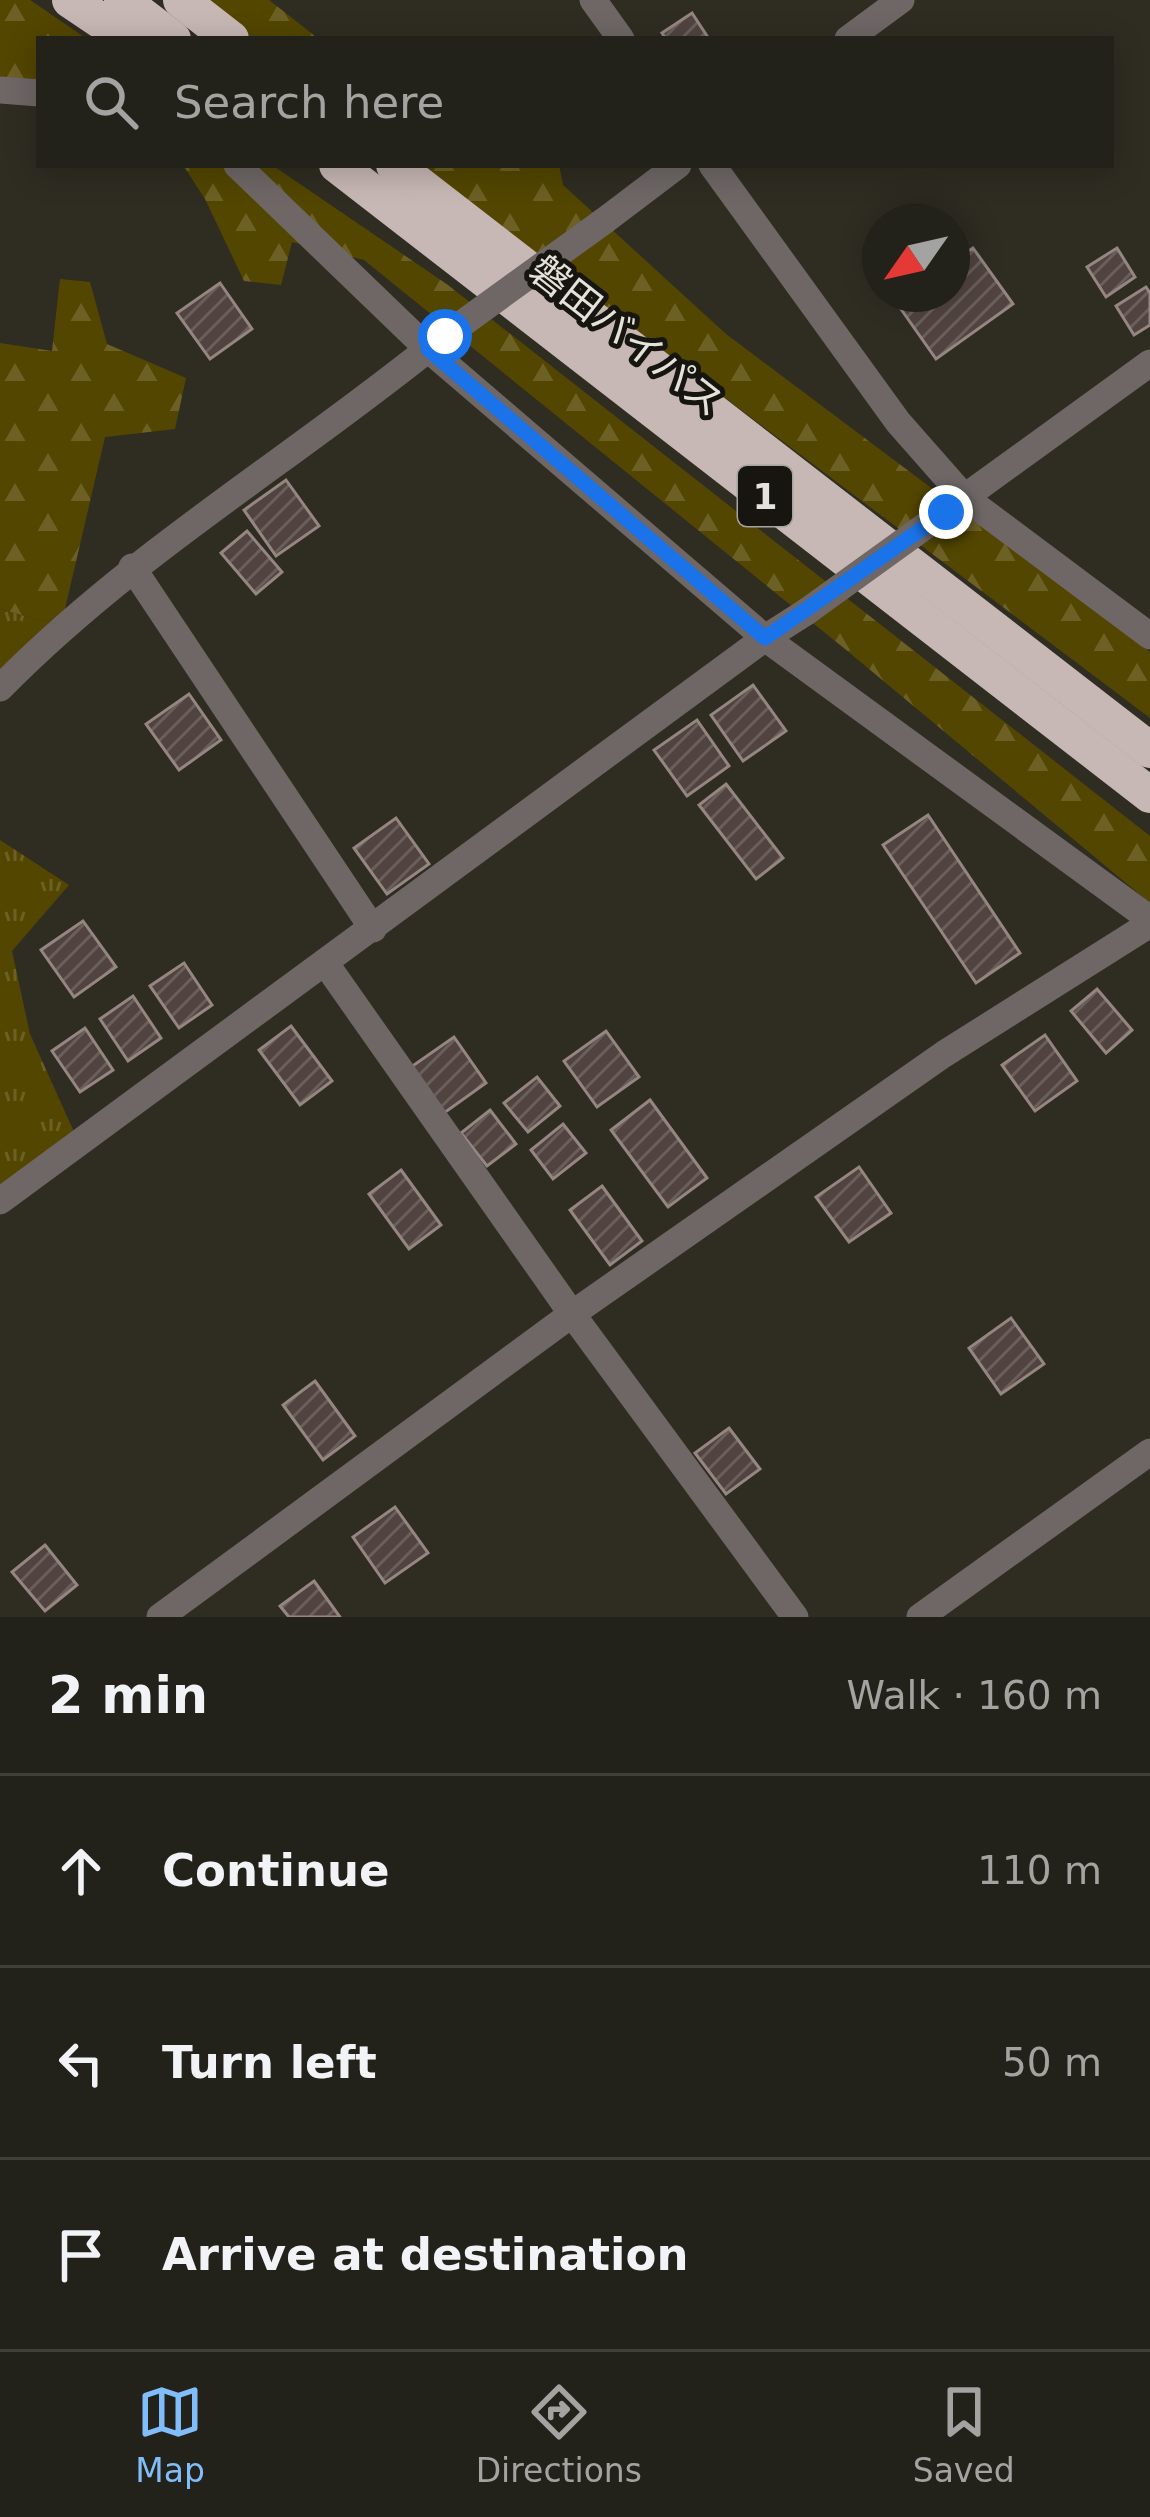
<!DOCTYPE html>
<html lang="en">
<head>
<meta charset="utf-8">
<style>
	:root { --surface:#23221a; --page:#2b2a23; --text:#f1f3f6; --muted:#a3a4a2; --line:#403f39; --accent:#80bdfa }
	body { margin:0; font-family:"DejaVu Sans","Noto Sans JP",sans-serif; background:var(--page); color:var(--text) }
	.compass { position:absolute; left:862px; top:204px; width:108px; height:108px; border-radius:50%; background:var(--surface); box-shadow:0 6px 30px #0003; rotate:236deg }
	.stop { position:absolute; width:36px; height:36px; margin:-27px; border:9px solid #1a73e8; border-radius:50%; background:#fff }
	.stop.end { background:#1a73e8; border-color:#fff; box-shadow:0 3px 12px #0008 }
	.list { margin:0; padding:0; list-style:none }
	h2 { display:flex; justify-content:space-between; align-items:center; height:156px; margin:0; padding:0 48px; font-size:51px }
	h2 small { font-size:39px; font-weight:400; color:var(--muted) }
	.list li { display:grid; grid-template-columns:78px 1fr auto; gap:36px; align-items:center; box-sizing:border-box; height:192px; padding:0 48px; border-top:3px solid var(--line) }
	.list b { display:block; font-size:45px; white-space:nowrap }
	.list em { font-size:39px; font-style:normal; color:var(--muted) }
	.icon { flex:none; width:66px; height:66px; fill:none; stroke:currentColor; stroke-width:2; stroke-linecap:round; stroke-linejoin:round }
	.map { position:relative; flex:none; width:1150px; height:1617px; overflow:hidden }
	.search { position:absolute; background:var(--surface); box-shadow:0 6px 30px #0003; left:36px; right:36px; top:36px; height:132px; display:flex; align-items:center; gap:30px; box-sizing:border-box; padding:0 42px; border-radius:0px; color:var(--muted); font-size:45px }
	.sheet { height:732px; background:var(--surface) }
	nav { display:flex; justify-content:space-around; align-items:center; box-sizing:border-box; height:168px; border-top:3px solid var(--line); background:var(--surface); font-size:33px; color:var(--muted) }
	nav a { display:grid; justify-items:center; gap:6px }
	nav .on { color:var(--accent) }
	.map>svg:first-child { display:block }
	.grass { fill:url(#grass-tufts) }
	.forest { fill:url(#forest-firs) }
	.building { fill:url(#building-hatch); stroke:#958682; stroke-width:3 }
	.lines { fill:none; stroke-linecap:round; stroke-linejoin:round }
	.minor { stroke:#6e6766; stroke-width:27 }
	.highway { stroke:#c7b7b5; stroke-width:36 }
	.minor-bridge { stroke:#6e6766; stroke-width:27 }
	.route { stroke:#1a73e8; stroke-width:15 }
	.labels { text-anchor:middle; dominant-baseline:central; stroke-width:10; stroke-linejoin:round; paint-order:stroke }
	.shield { fill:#161510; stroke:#a6a49e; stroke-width:3 }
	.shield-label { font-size:36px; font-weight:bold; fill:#e4e2db }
	.street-label { font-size:39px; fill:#e4e2db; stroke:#161510 }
</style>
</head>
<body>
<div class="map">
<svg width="1150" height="1617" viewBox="0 0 1150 1617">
	<defs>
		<pattern id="grass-tufts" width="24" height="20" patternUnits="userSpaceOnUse" patternTransform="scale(3)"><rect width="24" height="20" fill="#534600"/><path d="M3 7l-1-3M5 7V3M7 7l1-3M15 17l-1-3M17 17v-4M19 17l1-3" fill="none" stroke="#6c6025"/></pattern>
		<pattern id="forest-firs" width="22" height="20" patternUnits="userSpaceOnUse" patternTransform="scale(3)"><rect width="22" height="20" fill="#534600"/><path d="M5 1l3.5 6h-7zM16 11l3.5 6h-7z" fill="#6c6025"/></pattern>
		<pattern id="building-hatch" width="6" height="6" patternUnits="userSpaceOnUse" patternTransform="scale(3)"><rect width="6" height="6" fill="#514440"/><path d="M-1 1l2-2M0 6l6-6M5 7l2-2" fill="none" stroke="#6a5f5b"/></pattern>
	</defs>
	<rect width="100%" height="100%" fill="#2f2d22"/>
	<!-- grass -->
	<g class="grass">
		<path d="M 0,609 L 61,626 L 0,688 Z"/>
		<path d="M 0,840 L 69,885 L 12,951 L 30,1034 L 79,1143 L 0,1201 Z"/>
	</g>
	<!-- forest -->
	<g class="forest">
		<path d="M 0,0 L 30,0 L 87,39 L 39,39 L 39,103 L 0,93 Z"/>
		<path d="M 207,0 L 269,0 L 319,39 L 253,39 Z"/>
		<path d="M 183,165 L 272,165 L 448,285 L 1150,836 L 1150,903 L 845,649 L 364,260 L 292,242 L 281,285 L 244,281 L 205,199 Z"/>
		<path d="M 416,165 L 559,165 L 563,185 L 726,334 L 1150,652 L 1150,718 Z"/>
		<path d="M 60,279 L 90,282 L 107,344 L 186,378 L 175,429 L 105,437 L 61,626 L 0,609 L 0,343 L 52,351 Z"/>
	</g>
	<!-- building -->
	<g class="building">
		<path d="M 692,13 L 709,39 L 666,39 L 662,33 Z"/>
		<path d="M 973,248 L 1013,304 L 936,359 L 896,302 L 908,294 L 952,294 L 952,262 Z"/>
		<path d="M 1117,248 L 1135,277 L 1106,297 L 1087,267 Z"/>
		<path d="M 220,283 L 252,329 L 210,359 L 177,313 Z"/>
		<path d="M 1146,287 L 1150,293 L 1150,325 L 1134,335 L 1116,306 Z"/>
		<path d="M 286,480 L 319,526 L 276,556 L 244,510 Z"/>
		<path d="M 247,531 L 282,572 L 256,594 L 221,553 Z"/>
		<path d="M 753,685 L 786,731 L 743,761 L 711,715 Z"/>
		<path d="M 189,694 L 221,740 L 179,770 L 146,724 Z"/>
		<path d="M 697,720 L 729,766 L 687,796 L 654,750 Z"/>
		<path d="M 726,784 L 783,858 L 756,879 L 699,805 Z"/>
		<path d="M 928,815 L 1020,953 L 976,983 L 883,845 Z"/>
		<path d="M 396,818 L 429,864 L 387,894 L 354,848 Z"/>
		<path d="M 83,921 L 116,967 L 74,997 L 41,950 Z"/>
		<path d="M 184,963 L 212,1005 L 179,1028 L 150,986 Z"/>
		<path d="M 1097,989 L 1132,1030 L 1106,1053 L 1071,1011 Z"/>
		<path d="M 133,996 L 161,1038 L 128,1061 L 100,1019 Z"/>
		<path d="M 291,1026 L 332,1081 L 300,1105 L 259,1050 Z"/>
		<path d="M 85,1028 L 113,1070 L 80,1092 L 52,1051 Z"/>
		<path d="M 606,1031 L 639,1077 L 597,1107 L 564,1061 Z"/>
		<path d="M 1045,1035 L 1077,1081 L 1035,1111 L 1002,1065 Z"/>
		<path d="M 454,1037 L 486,1083 L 444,1113 L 411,1067 Z"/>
		<path d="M 537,1077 L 560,1106 L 528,1132 L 504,1103 Z"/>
		<path d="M 650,1100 L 707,1178 L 668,1207 L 611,1130 Z"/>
		<path d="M 490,1110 L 516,1144 L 487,1166 L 461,1133 Z"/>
		<path d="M 563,1124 L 586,1153 L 553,1179 L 531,1150 Z"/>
		<path d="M 859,1167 L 891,1213 L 849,1242 L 816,1197 Z"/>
		<path d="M 401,1170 L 441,1225 L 409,1249 L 369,1194 Z"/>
		<path d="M 602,1186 L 642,1241 L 610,1265 L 570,1210 Z"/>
		<path d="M 1011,1318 L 1044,1364 L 1001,1394 L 969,1348 Z"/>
		<path d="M 315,1381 L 355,1436 L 323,1460 L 283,1405 Z"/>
		<path d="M 729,1428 L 760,1469 L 726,1494 L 695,1453 Z"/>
		<path d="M 395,1507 L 428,1553 L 385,1583 L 353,1537 Z"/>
		<path d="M 45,1545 L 77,1585 L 45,1611 L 12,1572 Z"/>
		<path d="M 314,1581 L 340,1617 L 289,1617 L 280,1606 Z"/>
	</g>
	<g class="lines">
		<!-- minor -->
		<g class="minor">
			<path d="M 593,0 L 621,39"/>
			<path d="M 848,39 L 901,0"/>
			<path d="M 0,90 L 39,93"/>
			<path d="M 237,165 L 428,349 L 765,638 L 1150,919"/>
			<path d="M 712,165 L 898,422 L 964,497 L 1150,636"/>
			<path d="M 604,221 L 678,165"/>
			<path d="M 954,505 L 1150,363"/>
			<path d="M 132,567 L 373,929"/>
			<path d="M 0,688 C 135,551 295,458 443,337"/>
			<path d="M 326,964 L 572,1314 L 795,1617"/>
			<path d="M 0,1201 L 765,638 L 806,612"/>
			<path d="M 160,1617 L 572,1314 L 944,1054 L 1150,924"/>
			<path d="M 920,1617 L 1150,1452"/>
		</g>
		<!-- highway -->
		<g class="highway">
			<path d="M 70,0 L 128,39"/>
			<path d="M 122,0 L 173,39"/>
			<path d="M 181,0 L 231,39"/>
			<path d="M 337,165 L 1150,795"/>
			<path d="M 394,165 L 1150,750"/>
		</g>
		<!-- minor-bridge -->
		<g class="minor-bridge">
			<path d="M 445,336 L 604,221"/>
			<path d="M 806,612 L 946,511"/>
		</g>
	</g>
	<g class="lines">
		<!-- route -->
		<path class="route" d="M 445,336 L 428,349 L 765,638 L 946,512"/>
	</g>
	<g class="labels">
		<!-- shield labels -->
		<rect class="shield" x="738" y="466" width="54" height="60" rx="9"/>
		<g class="shield-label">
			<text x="765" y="496">1</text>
		</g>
		<!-- street labels -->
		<g class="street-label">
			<text transform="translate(627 336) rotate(38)">磐田バイパス</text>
		</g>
	</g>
</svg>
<svg class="compass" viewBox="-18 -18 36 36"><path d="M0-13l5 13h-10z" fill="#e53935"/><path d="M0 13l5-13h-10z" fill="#a3a4a2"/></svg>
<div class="stop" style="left:445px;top:336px"></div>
<div class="stop end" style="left:946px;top:512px"></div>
<div class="search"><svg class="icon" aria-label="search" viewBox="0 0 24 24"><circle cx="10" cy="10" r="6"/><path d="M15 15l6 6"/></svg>Search here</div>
</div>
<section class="sheet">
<h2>2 min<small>Walk · 160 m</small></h2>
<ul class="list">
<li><svg class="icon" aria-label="ahead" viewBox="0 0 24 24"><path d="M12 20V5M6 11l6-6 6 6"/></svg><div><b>Continue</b></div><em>110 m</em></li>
<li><svg class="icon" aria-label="left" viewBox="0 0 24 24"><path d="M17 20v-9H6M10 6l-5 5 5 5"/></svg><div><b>Turn left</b></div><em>50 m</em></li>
<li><svg class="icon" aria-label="arrive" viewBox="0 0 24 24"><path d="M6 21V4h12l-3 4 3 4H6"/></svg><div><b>Arrive at destination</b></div></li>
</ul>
</section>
<nav>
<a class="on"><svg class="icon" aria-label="map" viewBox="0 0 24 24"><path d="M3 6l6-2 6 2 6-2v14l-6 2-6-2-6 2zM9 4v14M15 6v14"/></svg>Map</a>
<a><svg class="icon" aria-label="directions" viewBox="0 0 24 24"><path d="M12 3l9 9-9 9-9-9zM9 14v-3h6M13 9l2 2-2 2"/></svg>Directions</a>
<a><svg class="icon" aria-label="saved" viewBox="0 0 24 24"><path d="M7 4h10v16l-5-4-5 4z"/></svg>Saved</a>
</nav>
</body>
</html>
